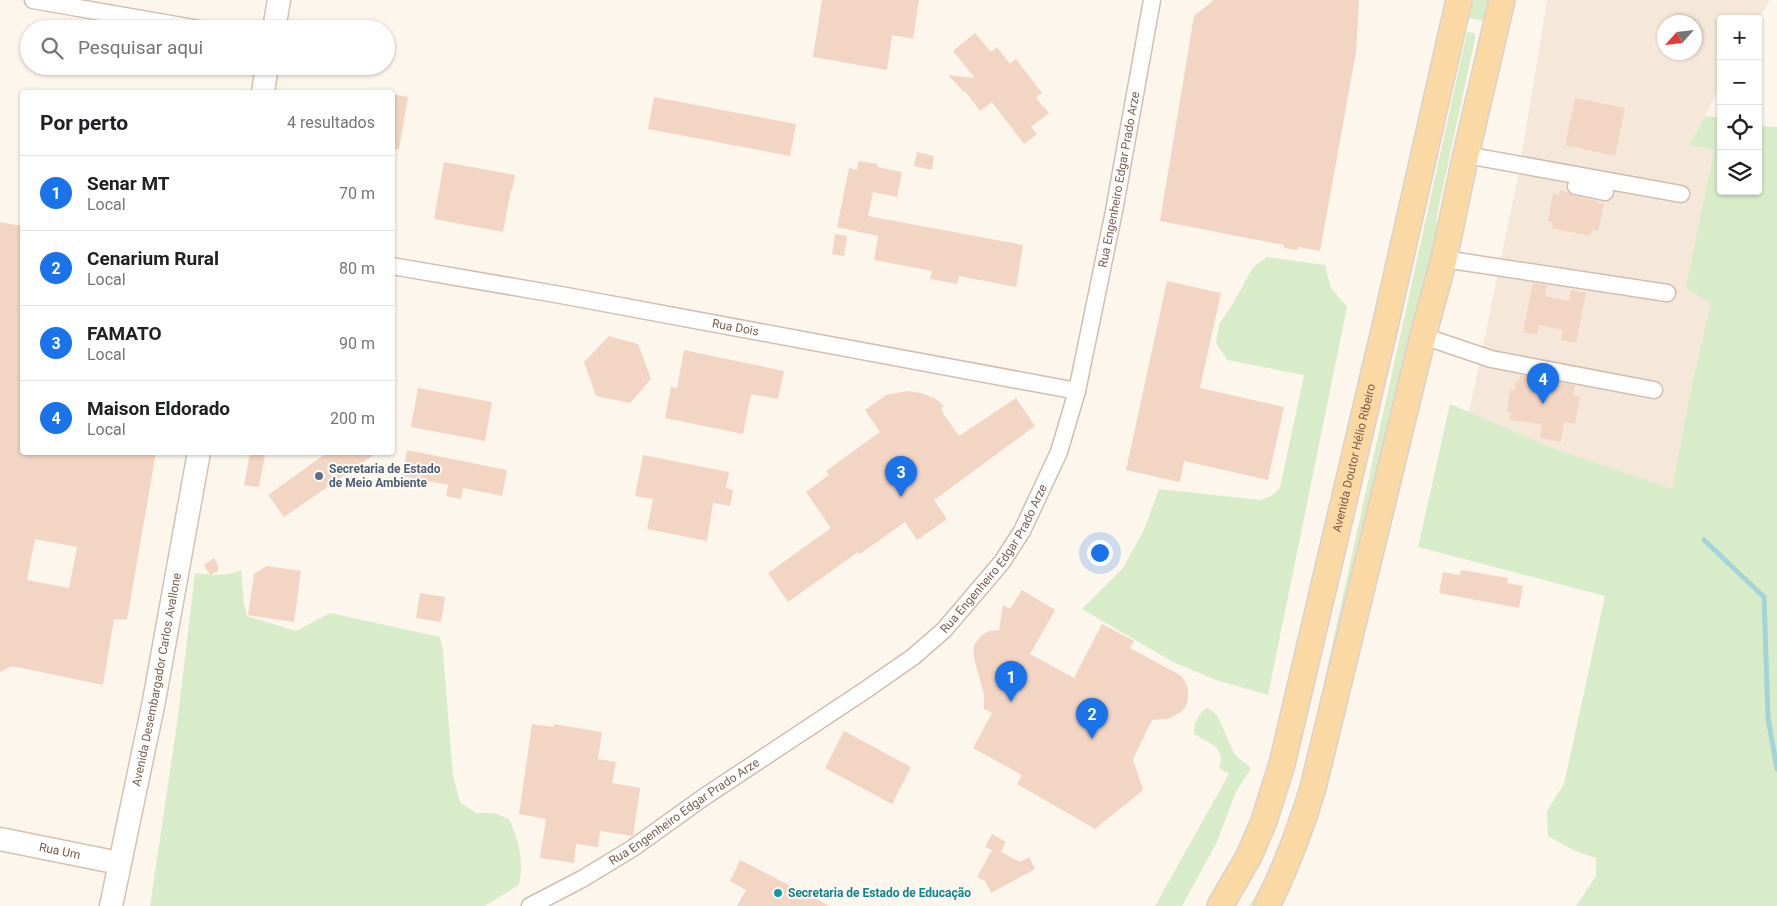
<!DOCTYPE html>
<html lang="pt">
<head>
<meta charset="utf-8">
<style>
	:root { --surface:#fff; --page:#f2f2f2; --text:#202124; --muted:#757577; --line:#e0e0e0; --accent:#1a73e8 }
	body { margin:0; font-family:Roboto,sans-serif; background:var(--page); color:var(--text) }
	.controls { position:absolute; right:15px; top:15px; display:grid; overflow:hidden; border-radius:5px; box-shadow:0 1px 4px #0004 }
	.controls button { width:45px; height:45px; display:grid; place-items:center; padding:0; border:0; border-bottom:1px solid var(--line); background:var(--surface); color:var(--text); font:25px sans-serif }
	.compass { position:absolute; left:1657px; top:15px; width:45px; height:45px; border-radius:50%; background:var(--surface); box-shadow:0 1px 4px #0004; rotate:243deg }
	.you { position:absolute; left:1099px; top:552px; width:18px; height:18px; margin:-12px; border:4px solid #fff; border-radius:50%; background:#1a73e8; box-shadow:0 0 0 8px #1a73e833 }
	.badge { display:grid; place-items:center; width:32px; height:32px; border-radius:50%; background:var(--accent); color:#fff; font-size:16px; font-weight:700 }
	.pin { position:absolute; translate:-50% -41px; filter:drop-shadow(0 1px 2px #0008) }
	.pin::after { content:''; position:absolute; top:26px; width:18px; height:15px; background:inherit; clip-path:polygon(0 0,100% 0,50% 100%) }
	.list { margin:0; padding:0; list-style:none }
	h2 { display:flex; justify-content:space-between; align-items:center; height:65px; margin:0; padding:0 20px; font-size:21px }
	h2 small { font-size:16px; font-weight:400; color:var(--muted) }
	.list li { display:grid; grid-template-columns:32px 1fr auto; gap:15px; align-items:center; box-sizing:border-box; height:75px; padding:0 20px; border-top:1px solid var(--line) }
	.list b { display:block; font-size:19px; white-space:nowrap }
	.list p { margin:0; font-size:16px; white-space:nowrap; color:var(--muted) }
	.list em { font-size:16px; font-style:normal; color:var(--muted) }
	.icon { flex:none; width:28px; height:28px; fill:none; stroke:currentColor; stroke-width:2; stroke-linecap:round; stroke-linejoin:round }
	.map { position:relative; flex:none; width:1777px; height:906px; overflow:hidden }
	.search { position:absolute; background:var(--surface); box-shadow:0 1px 4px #0004; left:20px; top:20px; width:375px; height:55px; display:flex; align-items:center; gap:12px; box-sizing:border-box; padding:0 18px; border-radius:28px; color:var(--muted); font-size:19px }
	.panel { position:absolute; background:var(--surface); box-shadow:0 1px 4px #0004; left:20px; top:90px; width:375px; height:365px; border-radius:5px }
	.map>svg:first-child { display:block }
	.residential { fill:#f5e8da; fill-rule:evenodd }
	.green { fill:#d8ecc9 }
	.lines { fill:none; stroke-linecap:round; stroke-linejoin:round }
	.stream { stroke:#a5d3da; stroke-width:5 }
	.building { fill:#f3d5c3; fill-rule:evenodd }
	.street-casing { stroke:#d1beb0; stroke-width:19 }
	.secondary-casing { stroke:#d6c0b0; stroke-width:25 }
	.primary-casing { stroke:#dad1cd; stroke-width:28 }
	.street { stroke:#fff; stroke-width:16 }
	.secondary { stroke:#fff; stroke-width:22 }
	.primary { stroke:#fbd9a5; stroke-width:25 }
	.service-dot { fill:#5c6f8a; stroke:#fffaf3; stroke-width:2 }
	.culture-dot { fill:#0f9aa8; stroke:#fffaf3; stroke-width:2 }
	.labels { text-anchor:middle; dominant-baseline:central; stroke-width:4; stroke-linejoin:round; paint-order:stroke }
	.street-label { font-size:12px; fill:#7a5c4d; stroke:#fffaf3 }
	.service-label { font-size:12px; font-weight:bold; fill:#4e5e75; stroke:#fffaf3; text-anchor:start }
	.culture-label { font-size:12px; font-weight:bold; fill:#0d838f; stroke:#fffaf3; text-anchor:start }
</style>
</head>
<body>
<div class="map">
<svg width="1777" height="906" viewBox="0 0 1777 906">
	<rect width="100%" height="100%" fill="#fdf6ec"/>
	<!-- residential -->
	<path class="residential" d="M 1547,0 L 1770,0 L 1758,20 L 1758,19 L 1721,19 L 1721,85 L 1689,145 L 1714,150 L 1703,204 L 1712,302 L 1691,389 L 1672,490 L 1550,447 L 1469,413 L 1519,171 ZM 1664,22 L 1694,22 L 1694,52 L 1664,52 Z"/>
	<!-- green -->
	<g class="green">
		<path d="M 1473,0 L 1490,0 L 1485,21 L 1469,18 Z"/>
		<path d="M 1467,32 L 1474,33 L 1475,35 L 1475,39 L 1437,215 L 1435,255 L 1320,760 L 1267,906 L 1249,906 C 1276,865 1293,811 1306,764 Z"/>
		<path d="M 1705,116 L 1721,118 L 1721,191 L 1758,191 L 1758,126 L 1777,127 L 1777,906 L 1576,906 L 1596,876 L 1596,858 L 1575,851 L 1548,836 L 1547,811 L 1564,784 L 1605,596 L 1418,547 L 1450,404 L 1550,447 L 1672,489 L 1691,389 L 1711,303 L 1686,288 L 1714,150 L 1689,145 Z"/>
		<path d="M 1267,257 L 1325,265 L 1331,288 L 1347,307 L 1268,695 L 1216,680 L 1173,662 L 1082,609 L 1123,568 L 1144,530 L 1159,489 L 1260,500 L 1271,496 L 1280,488 L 1304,375 L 1227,360 L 1216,343 L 1219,324 L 1232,305 L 1253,267 Z"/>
		<path d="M 241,570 L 244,604 L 247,616 L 296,631 L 330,613 L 440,637 L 443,652 L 453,776 L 460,802 L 476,813 L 494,813 L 509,819 C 519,842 524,860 519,885 L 485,906 L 150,906 L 177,724 L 195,573 C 211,575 227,577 241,570 Z"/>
		<path d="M 1207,708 L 1212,711 L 1217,715 L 1235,755 L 1251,768 L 1236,792 L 1217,842 L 1182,906 L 1155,906 L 1229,774 L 1219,768 C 1227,748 1209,743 1194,734 C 1193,725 1199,712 1207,708 Z"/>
	</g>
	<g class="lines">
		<!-- stream -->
		<path class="stream" d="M 1704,540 L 1764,597 L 1768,718 L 1777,769"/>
	</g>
	<!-- building -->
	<g class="building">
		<path d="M 822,0 L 919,0 L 913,39 L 892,35 L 887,70 L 813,57 Z"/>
		<path d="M 1214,0 L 1359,0 L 1356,52 L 1320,251 L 1298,247 L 1297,250 L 1284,248 L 1284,245 L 1160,221 L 1194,16 Z"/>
		<path d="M 975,33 L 991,52 L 997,47 L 1010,64 L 1016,59 L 1042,93 L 1036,98 L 1049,113 L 1031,127 L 1037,134 L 1024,144 L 992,102 L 980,111 L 965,91 L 964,92 L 948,75 L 975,78 L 953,51 Z"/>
		<path d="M 392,94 L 408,97 L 399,149 L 392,149 Z"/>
		<path d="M 654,97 L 796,124 L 790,156 L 648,129 Z"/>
		<path d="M 1575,98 L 1625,108 L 1615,156 L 1565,145 Z"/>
		<path d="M 917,152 L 934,156 L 932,170 L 914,166 Z"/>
		<path d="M 859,161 L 878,164 L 877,167 L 902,172 L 897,197 L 873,192 L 868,216 L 1023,245 L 1016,287 L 959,276 L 957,284 L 930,279 L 932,271 L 874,260 L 878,236 L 837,227 L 849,168 L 857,170 Z"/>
		<path d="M 444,162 L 515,175 L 512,190 L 511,190 L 503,232 L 434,219 Z"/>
		<path d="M 1560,190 L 1568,192 L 1574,196 L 1597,201 L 1597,203 L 1604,204 L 1598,231 L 1592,230 L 1590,236 L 1552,228 L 1553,222 L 1548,221 L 1553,193 L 1559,195 Z"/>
		<path d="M 0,222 L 22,226 L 22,452 L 156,452 L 127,620 L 114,619 L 103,685 L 12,666 L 0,672 ZM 35,539 L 77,547 L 69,588 L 27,580 Z"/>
		<path d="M 835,234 L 847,236 L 844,256 L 832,254 Z"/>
		<path d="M 1167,281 L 1221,293 L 1200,388 L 1284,407 L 1268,480 L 1184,461 L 1180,482 L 1126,470 Z"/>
		<path d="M 1533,283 L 1547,285 L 1545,296 L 1569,301 L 1571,290 L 1586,293 L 1576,343 L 1561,340 L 1563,330 L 1539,325 L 1537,335 L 1523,332 Z"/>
		<path d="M 609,336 L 638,344 L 651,379 L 630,403 L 596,396 L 584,362 Z"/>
		<path d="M 684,350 L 784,371 L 778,399 L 751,394 L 743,434 L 665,418 L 671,387 L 677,388 Z"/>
		<path d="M 1520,375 L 1575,385 L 1573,395 L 1580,396 L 1575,424 L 1564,422 L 1561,442 L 1540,438 L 1542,424 L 1509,420 L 1511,412 L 1507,412 L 1510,390 L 1515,390 L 1516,381 L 1519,382 Z"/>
		<path d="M 418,388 L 492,402 L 485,441 L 411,427 Z"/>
		<path d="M 907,391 L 921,393 L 934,398 L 944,406 L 941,408 L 943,411 L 942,412 L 959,436 L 1016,398 L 1035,426 L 934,500 L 947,519 L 917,540 L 905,522 L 860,554 L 858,552 L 788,602 L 768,573 L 831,528 L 806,492 L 829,475 L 826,471 L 880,432 L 865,410 L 886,395 Z"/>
		<path d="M 407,450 L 507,470 L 502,496 L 463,488 L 461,499 L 446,496 L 448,485 L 402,476 Z"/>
		<path d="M 328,452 L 378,452 L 284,517 L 268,495 Z"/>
		<path d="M 250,453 L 265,455 L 259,487 L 244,485 Z"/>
		<path d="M 643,455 L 729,472 L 726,488 L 733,490 L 730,506 L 713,503 L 707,541 L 647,529 L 653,499 L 635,496 Z"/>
		<path d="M 214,558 L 218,565 L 218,571 L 210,575 L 204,565 Z"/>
		<path d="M 267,566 L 301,571 L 294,622 L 248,615 L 254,574 Z"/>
		<path d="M 1461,570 L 1508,578 L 1507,583 L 1523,586 L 1519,608 L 1439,593 L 1443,572 L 1460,575 Z"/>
		<path d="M 1022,590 L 1055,610 L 1030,654 L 1074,678 L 1102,624 L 1134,641 L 1130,648 L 1180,675 L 1185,681 L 1188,689 L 1188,698 L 1186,706 L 1181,712 L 1168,719 L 1152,720 L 1133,759 L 1143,790 L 1095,829 L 1017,784 L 1022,775 L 973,748 L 992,713 L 984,709 L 984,695 L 974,658 L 974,645 L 982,635 L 989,631 L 999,630 L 1003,605 L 1010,609 Z"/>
		<path d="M 420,593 L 445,597 L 441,622 L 416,618 Z"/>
		<path d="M 532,724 L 554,727 L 554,724 L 602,732 L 598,759 L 616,762 L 612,783 L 640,788 L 633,836 L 600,831 L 598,847 L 576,844 L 574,863 L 540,858 L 546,819 L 519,814 Z"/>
		<path d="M 844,731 L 911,767 L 892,804 L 825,768 Z"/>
		<path d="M 992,834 L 1006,842 L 1001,852 L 1020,862 L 1029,857 L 1035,869 L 991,893 L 985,881 L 977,877 L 992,850 L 985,847 Z"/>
		<path d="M 740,860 L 830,906 L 737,906 L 746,890 L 730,881 Z"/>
	</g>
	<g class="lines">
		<!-- street casing -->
		<g class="street-casing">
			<g id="street">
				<path d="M 33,0 L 199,29"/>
				<path d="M 1466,155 L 1681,194"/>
				<path d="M 1576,186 L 1605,192"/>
				<path d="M 1444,259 L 1667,293"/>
				<path id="s1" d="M 392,266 L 561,295 L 1077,391"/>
				<path d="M 1423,336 L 1491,359 L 1654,390"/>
				<path id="s2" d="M 530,906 L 582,879 L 633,848 L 704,797 L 864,691 L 913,657 L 944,630 L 1002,562 L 1022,531 L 1059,452 L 1077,391 L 1114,211 L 1152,0"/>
			</g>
		</g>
		<!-- secondary casing -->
		<g class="secondary-casing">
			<g id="secondary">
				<path d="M 274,29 L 279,0"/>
				<path d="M 263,92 L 267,66"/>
				<path id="s3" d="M 0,839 L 119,863"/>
				<path id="s4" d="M 111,906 L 154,701 L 199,452"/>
			</g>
		</g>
		<!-- primary casing -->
		<g class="primary-casing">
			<g id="primary">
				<path id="s5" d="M 1220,906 L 1249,856 L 1264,821 L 1282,764 L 1386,322 L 1459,0"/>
				<path d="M 1267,906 C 1287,865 1300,831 1313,788 L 1423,336 L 1444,259 L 1464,163 L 1502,0"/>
			</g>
		</g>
		<!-- street -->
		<use href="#street" class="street"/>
		<!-- secondary -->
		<use href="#secondary" class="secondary"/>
		<!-- primary -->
		<use href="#primary" class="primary"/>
	</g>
	<!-- markers -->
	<circle class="service-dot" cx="319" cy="476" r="5"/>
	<circle class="culture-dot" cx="778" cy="893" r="5"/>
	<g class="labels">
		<!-- street labels -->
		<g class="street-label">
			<text stroke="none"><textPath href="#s2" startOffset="991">Rua Engenheiro Edgar Prado Arze</textPath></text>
			<text stroke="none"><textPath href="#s1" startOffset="349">Rua Dois</textPath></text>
			<text stroke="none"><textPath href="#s5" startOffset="470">Avenida Doutor Hélio Ribeiro</textPath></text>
			<text stroke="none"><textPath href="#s2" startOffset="586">Rua Engenheiro Edgar Prado Arze</textPath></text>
			<text stroke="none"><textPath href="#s4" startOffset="231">Avenida Desembargador Carlos Avallone</textPath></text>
			<text stroke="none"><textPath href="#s2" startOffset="181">Rua Engenheiro Edgar Prado Arze</textPath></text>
			<text stroke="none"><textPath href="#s3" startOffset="61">Rua Um</textPath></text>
		</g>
		<!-- service labels -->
		<g class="service-label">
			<text x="329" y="469">Secretaria de Estado<tspan x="329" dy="14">de Meio Ambiente</tspan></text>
		</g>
		<!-- culture labels -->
		<g class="culture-label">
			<text x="788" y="893">Secretaria de Estado de Educação</text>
		</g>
	</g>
</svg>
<div class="controls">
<button>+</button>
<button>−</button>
<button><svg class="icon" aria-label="locate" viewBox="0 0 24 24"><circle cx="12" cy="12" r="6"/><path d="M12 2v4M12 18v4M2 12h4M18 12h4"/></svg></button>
<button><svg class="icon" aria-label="layers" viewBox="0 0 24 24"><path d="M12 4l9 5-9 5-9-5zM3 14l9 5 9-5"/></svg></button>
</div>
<svg class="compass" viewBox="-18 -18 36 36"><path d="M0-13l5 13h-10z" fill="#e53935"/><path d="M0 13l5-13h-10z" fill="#757577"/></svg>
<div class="you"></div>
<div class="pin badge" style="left:1011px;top:702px">1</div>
<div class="pin badge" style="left:1092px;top:739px">2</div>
<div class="pin badge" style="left:901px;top:497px">3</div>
<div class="pin badge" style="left:1543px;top:404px">4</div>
<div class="search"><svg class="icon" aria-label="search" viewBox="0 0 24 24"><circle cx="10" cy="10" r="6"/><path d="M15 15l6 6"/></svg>Pesquisar aqui</div>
<section class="panel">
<h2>Por perto<small>4 resultados</small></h2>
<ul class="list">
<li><span class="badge">1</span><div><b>Senar MT</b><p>Local</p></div><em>70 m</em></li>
<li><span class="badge">2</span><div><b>Cenarium Rural</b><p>Local</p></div><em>80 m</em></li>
<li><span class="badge">3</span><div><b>FAMATO</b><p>Local</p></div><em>90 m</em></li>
<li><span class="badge">4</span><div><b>Maison Eldorado</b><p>Local</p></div><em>200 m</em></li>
</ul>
</section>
</div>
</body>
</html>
